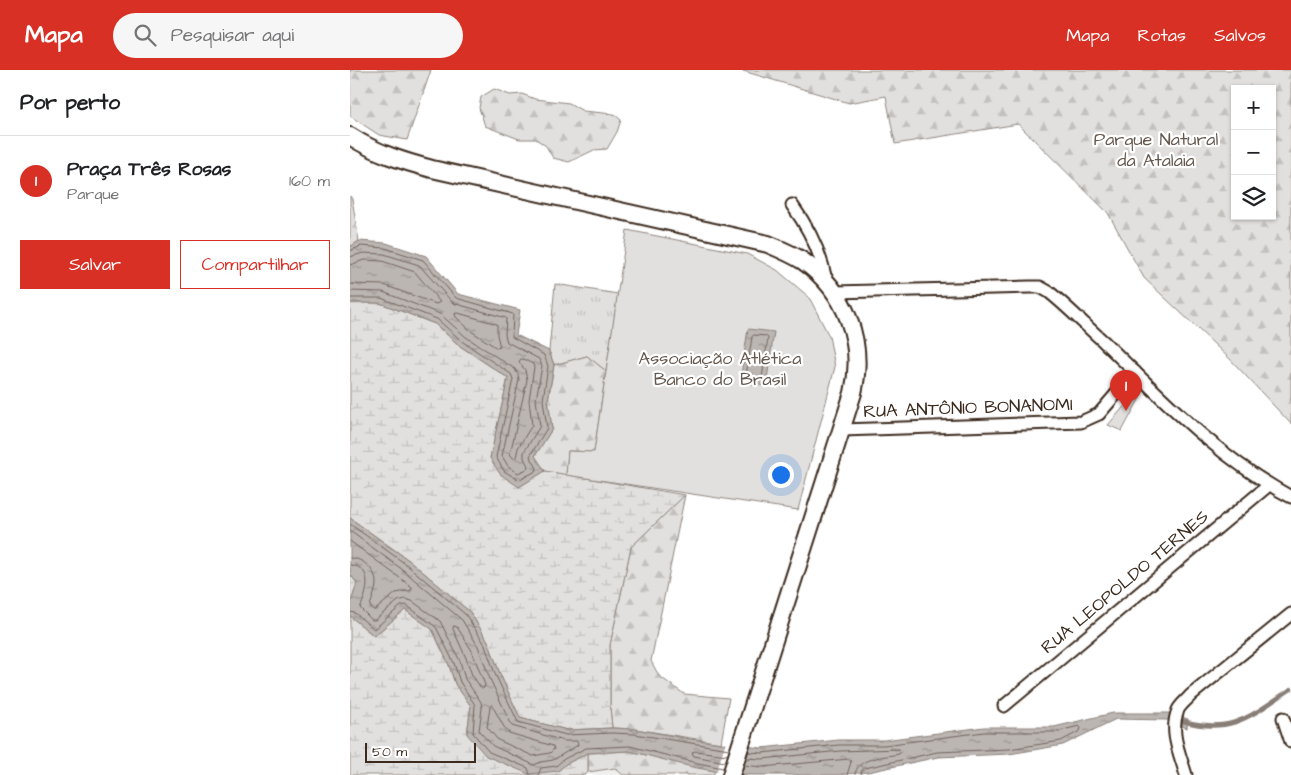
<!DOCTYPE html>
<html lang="pt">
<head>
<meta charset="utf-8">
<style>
	:root { --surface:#fff; --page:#f6f6f6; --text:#202124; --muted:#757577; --line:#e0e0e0; --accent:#d93025 }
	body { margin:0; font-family:"Architects Daughter",sans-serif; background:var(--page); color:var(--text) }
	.controls { position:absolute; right:15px; top:15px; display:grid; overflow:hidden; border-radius:0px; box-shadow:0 1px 4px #0004 }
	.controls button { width:45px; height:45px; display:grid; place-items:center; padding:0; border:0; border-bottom:1px solid var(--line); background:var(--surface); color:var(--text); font:25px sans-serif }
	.scale { position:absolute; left:15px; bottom:12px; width:111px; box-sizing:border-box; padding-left:5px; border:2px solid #3b2a1e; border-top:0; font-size:14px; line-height:18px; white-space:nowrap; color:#3b2a1e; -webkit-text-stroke:4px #fff; paint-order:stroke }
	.you { position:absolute; left:430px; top:404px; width:18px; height:18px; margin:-12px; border:4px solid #fff; border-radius:50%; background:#1a73e8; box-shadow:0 0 0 8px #1a73e833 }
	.badge { display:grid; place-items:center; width:32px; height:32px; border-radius:50%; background:var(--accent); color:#fff; font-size:16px; font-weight:700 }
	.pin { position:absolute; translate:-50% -41px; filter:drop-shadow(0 1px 2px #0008) }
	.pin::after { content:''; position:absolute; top:26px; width:18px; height:15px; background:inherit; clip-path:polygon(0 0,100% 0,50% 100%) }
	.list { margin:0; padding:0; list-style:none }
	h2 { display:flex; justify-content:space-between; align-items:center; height:65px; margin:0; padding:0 20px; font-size:21px }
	h2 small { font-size:16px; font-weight:400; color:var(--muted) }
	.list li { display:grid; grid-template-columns:32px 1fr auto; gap:15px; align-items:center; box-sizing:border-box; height:90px; padding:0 20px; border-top:1px solid var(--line) }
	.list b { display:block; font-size:19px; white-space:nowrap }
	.list p { margin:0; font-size:16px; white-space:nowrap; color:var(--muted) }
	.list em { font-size:16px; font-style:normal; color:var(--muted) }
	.actions { display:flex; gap:10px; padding:15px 20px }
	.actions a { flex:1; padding:11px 0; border:1px solid var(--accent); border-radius:0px; text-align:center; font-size:18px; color:var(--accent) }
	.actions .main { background:var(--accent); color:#fff }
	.icon { flex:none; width:28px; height:28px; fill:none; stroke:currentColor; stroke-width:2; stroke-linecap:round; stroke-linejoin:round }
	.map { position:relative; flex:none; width:941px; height:705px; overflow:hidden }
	header { display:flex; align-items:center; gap:30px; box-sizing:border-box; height:70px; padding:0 25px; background:var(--accent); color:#fff }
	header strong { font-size:24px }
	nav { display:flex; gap:28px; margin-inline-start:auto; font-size:18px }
	.search { width:350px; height:45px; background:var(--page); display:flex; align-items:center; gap:12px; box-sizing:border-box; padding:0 18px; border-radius:28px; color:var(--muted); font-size:19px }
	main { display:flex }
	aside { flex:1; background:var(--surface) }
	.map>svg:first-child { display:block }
	.built { fill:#f1efee }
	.grass { fill:url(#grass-tufts); stroke:#8e857e }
	.forest { fill:url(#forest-firs); stroke:#8e857e; fill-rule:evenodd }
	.wetland { fill:url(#wetland-marsh); stroke:#8e857e }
	.park { fill:#e2e0de; stroke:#8e857e }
	.water { fill:url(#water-ripples); stroke:#887e77 }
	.pier { fill:#fff }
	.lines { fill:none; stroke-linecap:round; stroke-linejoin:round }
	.shore { stroke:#6f625a; stroke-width:1 }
	.stream { stroke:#887e77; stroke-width:4.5 }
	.street-casing { stroke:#3b2a1e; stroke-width:15 }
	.secondary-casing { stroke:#3b2a1e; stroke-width:20 }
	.street { stroke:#fff; stroke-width:11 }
	.secondary { stroke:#fff; stroke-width:16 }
	.labels { text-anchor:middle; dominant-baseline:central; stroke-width:4.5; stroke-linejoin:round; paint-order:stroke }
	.park-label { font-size:18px; fill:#65584e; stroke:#fff }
	.street-label { font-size:18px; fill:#3b2a1e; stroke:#fff }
</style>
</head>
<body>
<header>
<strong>Mapa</strong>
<div class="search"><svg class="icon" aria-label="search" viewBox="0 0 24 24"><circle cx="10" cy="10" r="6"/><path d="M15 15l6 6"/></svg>Pesquisar aqui</div>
<nav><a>Mapa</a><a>Rotas</a><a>Salvos</a></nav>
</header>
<main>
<aside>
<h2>Por perto<small></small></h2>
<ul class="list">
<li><span class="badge">1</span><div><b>Praça Três Rosas</b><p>Parque</p></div><em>160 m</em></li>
</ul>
<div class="actions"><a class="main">Salvar</a><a>Compartilhar</a></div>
</aside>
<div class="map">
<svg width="941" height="705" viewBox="0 0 941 705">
	<defs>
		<pattern id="grass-tufts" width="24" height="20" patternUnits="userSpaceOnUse" patternTransform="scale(1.25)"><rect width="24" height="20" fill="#e2e0de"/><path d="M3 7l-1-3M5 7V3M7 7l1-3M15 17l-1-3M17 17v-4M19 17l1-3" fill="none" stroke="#c3c0be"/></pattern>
		<pattern id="forest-firs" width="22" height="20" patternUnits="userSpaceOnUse" patternTransform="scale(1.25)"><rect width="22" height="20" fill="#e2e0de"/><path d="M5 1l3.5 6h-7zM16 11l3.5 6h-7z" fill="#c3c0be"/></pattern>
		<pattern id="wetland-marsh" width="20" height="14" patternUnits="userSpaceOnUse" patternTransform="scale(1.25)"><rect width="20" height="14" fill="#e2e0de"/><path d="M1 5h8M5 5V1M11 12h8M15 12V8" fill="none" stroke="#c3c0be"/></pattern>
		<pattern id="water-ripples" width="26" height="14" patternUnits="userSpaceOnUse" patternTransform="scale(1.25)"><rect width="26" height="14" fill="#bcb6b3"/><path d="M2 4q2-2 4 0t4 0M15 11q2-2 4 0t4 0" fill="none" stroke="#9a9491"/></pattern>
	</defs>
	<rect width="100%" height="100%" fill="#fff"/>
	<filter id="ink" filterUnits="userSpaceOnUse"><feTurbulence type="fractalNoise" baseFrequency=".02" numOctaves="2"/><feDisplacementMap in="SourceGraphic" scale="10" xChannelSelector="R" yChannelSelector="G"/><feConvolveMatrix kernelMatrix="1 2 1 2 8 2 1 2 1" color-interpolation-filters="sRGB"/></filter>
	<g filter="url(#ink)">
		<!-- built -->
		<path class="built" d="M 265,698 L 273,705 L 235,705 L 238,702 Z"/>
		<!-- grass -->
		<path class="grass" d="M 205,214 L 268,224 L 256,301 L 237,286 L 204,295 L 199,281 Z"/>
		<!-- forest -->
		<g class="forest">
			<path d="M 0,0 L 81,0 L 57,70 L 29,65 L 0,46 Z"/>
			<path d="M 390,0 L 941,0 L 941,354 L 881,290 L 794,208 L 758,143 L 668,54 L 545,74 L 536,26 L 499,33 ZM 885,19 L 922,19 L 922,146 L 885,146 Z"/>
			<path d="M 144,19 L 160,25 L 172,24 L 185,29 L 219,33 L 233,41 L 264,44 L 271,50 L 267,62 L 257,79 L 244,80 L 219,92 L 203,88 L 196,76 L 186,69 L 169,69 L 135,56 L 129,38 L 131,27 Z"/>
			<path d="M 0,126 L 2,129 L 9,171 L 0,177 Z"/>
			<path d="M 237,286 L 256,301 L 244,382 L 218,381 L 216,405 L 195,401 L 185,386 L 202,359 L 198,330 L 204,295 Z"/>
			<path d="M 335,425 L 301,591 L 309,606 L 334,624 L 379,628 L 371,673 L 285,659 L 262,658 L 260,637 L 260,575 L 281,477 Z"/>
			<path d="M 280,681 L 365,701 L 363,705 L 273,705 L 265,698 L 238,702 L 238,683 Z"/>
		</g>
		<!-- wetland -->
		<g class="wetland">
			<path d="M 0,233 L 30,233 L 85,254 L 110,276 L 158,308 L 140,388 L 169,417 L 195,401 L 335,425 L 281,477 L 260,575 L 260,637 L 262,658 L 217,660 L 170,648 L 150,604 L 138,571 L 120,542 L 60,491 L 0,448 Z"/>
			<path d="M 0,504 L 7,513 L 0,536 Z"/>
			<path d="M 55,540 L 82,559 L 99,595 L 105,614 L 121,636 L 117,664 L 208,701 L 216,694 L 238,683 L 238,702 L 235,705 L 0,705 L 0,546 L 24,566 Z"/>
		</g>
		<!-- park -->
		<g class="park">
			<path d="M 277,160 L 397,184 L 427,200 L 459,227 L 479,266 L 485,297 L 448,440 L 216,405 L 218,381 L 244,382 Z"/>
			<path d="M 785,324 L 790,328 L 772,361 L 758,355 Z"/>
		</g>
		<!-- water -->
		<g class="water">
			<path d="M 9,171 L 36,173 L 76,186 L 108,224 L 170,240 L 166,265 L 199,281 L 204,295 L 198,330 L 202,359 L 185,386 L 195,401 L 169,417 L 150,404 L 140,388 L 158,308 L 110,276 L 85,254 L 30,233 L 0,233 L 0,177 Z"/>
			<path d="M 398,259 L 424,262 L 416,316 L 390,312 Z"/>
			<path d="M 0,448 L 60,491 L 120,542 L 138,571 L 150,604 L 170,648 L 217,660 L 262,658 L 285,659 L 340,669 L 411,678 L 489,670 L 534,670 L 634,657 L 704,657 L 763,643 L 818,643 L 838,649 L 837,658 L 817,650 L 766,649 L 713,675 L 659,684 L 588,687 L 518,702 L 487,705 L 386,705 L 342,697 L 280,681 L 238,683 L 216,694 L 208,701 L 179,704 L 136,686 L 117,664 L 121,636 L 105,614 L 99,595 L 82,559 L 55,540 L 24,566 L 0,546 L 0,536 L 7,513 L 0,504 Z"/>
		</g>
		<!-- pier -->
		<path class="pier" d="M 376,671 L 399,674 L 389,705 L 366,704 Z"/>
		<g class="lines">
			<!-- shore -->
			<g class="shore">
				<path d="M 0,181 L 11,176 L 35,178 L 73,190 L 106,228 L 163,244 L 162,267 L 194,285 L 198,296 L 193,330 L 197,358 L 180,386 L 187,398 L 186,401 L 169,410 L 154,401 L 146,387 L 163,309 L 161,304 L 113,272 L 87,249 L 31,228 L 0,228"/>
				<path d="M 0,187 L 13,183 L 34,184 L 69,195 L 103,233 L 156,248 L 155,265 L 157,272 L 189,289 L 192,296 L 186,330 L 190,356 L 174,382 L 174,388 L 178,396 L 177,399 L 168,403 L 158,396 L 152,386 L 169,310 L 168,304 L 165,299 L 116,267 L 90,244 L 33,222 L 0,221"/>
				<path d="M 0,195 L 14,190 L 32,191 L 65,202 L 90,232 L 86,234 L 34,215 L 0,214"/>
				<path d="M 108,243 L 147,254 L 147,265 L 150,277 L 147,278 L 121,261 L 106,247 L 105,244 Z"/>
				<path d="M 404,265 L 416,266 L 418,268 L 412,308 L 410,310 L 398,308 L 396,306 L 402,267 Z"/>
				<path d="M 173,289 L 183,294 L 184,297 L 179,330 L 182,355 L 168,378 L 166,387 L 164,389 L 160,384 L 177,310 L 175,300 L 169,292 L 170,290 Z"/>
				<path d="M 0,454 L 57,495 L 116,545 L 134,573 L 146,606 L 168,652 L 216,665 L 262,663 L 284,664 L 379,679"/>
				<path d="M 0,461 L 53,500 L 112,550 L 128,576 L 140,609 L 162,656 L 214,671 L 227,671 L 228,675 L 203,690 L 191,692 L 184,695 L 143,676 L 129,661 L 132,638 L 131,632 L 115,609 L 110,591 L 90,551 L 62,531 L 55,529 L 48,531 L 25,550 L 22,550 L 10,538 C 17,524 25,497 0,495"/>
				<path d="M 0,471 L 62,517 L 62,520 L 46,523 L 25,540 L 23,540 L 20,536 C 22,529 26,521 26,513 C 26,500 13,488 0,488"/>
				<path d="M 0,542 L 5,543 L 24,559 L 51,536 L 56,535 L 86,557 L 104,593 L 110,612 L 125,635 L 123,663 L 139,682 L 178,698 L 180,705"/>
				<path d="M 104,556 L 107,557 L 121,579 L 135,615 L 134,618 L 131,618 L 122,605 L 116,588 L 103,559 Z"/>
				<path d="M 142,635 L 154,657 L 159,663 L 203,676 L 204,679 L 200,683 L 183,686 L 148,670 L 137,657 L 140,637 Z"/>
				<path d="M 398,682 L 412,683 L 489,675 L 534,675 L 634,662 L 705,662 L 729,656 L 731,658 L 730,661 L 711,671 L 659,679 L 587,682 L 515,698 L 512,700 L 511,705"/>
				<path d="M 396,688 L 412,689 L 490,681 L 549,679 L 551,681 L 549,684 C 535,687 506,687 505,705"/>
				<path d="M 375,692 L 344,686 L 342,683 L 345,681 L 378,685"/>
				<path d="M 394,695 L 412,697 L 499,689 L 501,692 L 497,705"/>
				<path d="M 188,705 L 191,698 L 206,696 L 214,689 L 236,678 L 280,676 L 343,692 L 373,698"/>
			</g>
			<!-- stream -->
			<path class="stream" d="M 833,651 C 882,665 902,645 941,619"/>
			<!-- street casing -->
			<g class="street-casing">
				<g id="street">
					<path d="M 442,135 C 458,157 471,183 476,210"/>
					<path d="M 485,222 L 679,217 L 690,217 L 699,222 C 718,237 735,255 753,271 C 812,328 868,388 941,427"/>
					<path d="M 492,360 L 731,352 L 749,344 L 785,302"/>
					<path d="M 654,636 L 919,415"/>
					<path d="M 933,648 L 941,672"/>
					<path d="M 836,705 C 830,684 819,662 828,640 C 830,635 837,630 841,625 L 941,544"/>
				</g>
			</g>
			<!-- secondary casing -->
			<g class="secondary-casing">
				<path id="secondary" d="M 0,66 C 26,83 52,91 82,99 L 418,174 C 430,179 442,184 453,191 C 496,221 515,272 503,323 L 381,705"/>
			</g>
			<!-- street -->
			<use href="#street" class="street"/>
			<!-- secondary -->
			<use href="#secondary" class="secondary"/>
		</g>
	</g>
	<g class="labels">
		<!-- park labels -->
		<g class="park-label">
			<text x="806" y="69">Parque Natural<tspan x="806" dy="21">da Atalaia</tspan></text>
			<text x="370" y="288">Associação Atlética<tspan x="370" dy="21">Banco do Brasil</tspan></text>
		</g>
		<!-- street labels -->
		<g class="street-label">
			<text transform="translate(618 338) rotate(-2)">RUA ANTÔNIO BONANOMI</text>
			<text transform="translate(775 512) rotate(-40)">RUA LEOPOLDO TERNES</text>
		</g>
	</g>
</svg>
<div class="controls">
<button>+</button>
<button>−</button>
<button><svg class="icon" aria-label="layers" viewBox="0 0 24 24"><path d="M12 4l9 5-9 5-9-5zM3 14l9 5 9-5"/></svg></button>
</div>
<div class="scale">50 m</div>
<div class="you"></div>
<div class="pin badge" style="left:776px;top:341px">1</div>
</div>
</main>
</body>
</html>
